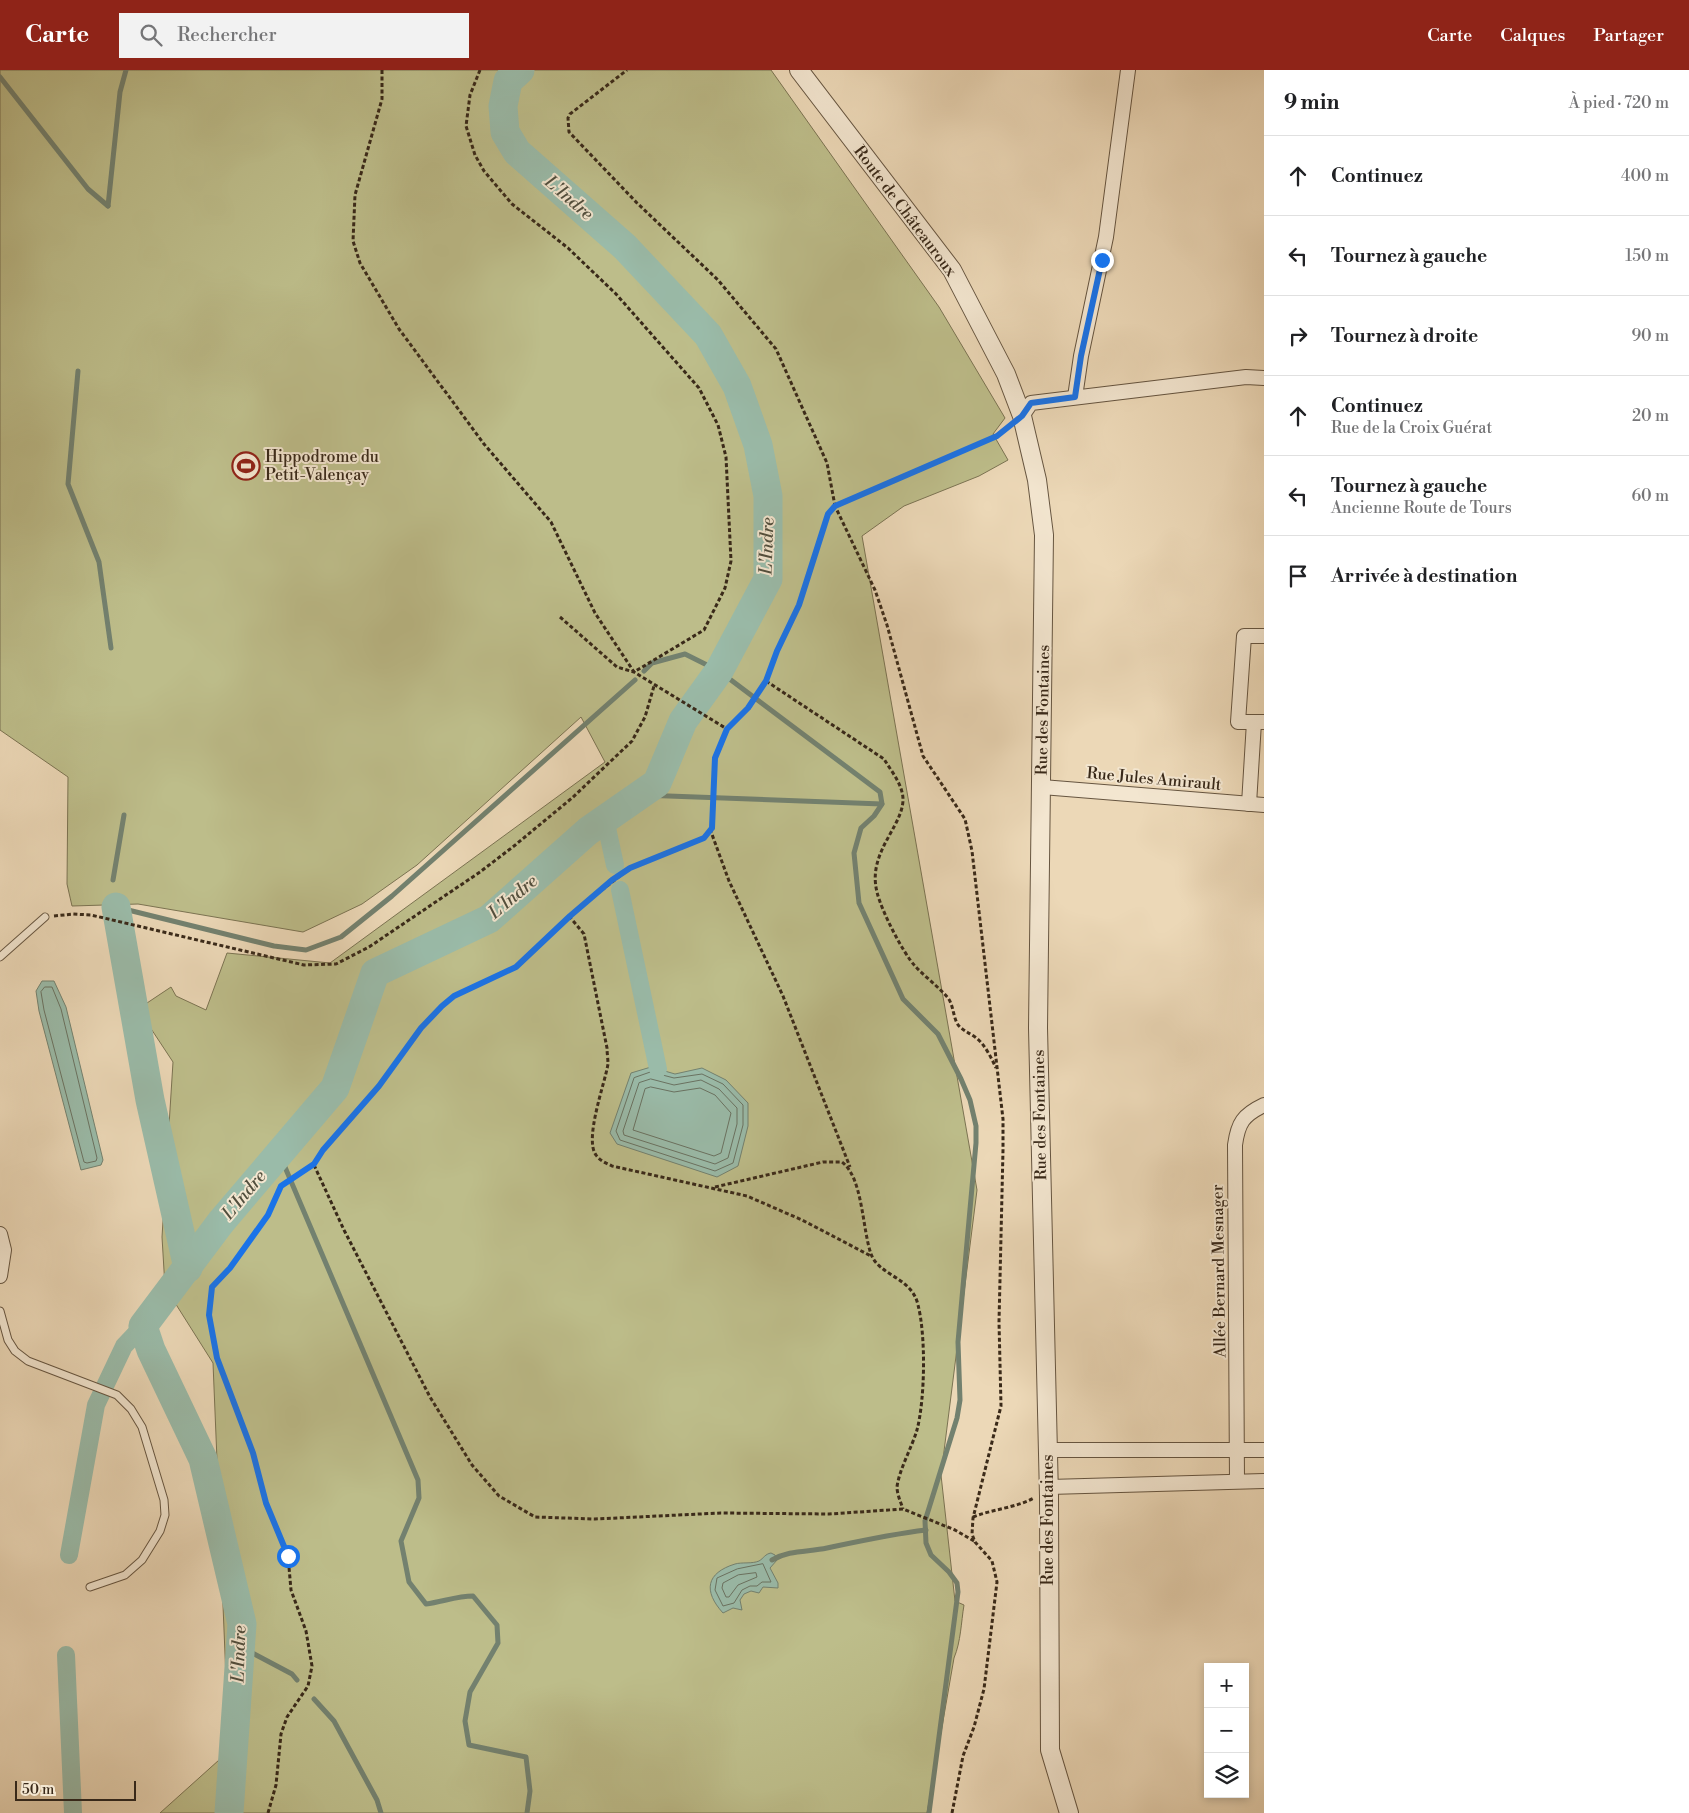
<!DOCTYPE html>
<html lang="fr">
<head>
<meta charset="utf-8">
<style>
	:root { --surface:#fff; --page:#f2f2f2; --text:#202124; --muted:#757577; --line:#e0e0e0; --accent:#8f2418 }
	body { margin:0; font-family:"Libre Bodoni",serif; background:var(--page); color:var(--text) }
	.controls { position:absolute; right:15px; bottom:15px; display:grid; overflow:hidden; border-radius:0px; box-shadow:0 2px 8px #0003 }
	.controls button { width:45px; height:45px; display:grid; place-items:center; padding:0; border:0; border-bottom:1px solid var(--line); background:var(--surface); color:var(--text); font:25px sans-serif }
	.scale { position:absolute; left:15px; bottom:12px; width:121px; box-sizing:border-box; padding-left:5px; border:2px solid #392919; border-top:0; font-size:14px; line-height:18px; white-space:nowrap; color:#392919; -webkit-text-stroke:4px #f3e6d0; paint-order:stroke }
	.stop { position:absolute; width:15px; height:15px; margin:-11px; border:4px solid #1a73e8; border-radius:50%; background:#fff }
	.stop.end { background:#1a73e8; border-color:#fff; box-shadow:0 1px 5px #0008 }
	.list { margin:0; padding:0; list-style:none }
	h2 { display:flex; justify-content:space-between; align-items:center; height:65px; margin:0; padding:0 20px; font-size:21px }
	h2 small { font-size:16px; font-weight:400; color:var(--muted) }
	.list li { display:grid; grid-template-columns:32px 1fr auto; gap:15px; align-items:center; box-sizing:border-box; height:80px; padding:0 20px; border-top:1px solid var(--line) }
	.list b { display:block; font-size:19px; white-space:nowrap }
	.list p { margin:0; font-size:16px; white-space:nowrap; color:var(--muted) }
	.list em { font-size:16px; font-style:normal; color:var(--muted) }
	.icon { flex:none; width:28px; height:28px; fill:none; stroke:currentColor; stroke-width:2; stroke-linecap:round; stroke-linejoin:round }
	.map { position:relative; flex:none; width:1264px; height:1743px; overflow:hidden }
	header { display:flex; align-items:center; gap:30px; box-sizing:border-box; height:70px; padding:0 25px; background:var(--accent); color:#fff }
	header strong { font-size:24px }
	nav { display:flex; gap:28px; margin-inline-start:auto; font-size:18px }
	.search { width:350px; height:45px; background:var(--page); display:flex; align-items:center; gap:12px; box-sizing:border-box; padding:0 18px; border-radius:0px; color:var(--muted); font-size:19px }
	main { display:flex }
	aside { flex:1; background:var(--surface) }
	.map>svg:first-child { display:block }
	.green { fill:#bdbd8a; stroke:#7b7352 }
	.water { fill:#9abba9; stroke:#73816f }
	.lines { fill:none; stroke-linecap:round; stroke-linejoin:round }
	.shore { stroke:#6a7261; stroke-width:1 }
	.stream { stroke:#73816f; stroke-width:5 }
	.canal { stroke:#9abba9; stroke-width:18 }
	.river { stroke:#9abba9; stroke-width:29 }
	.service-casing { stroke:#665540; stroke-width:9 }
	.minor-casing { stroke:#665540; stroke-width:16 }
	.tertiary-casing { stroke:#665540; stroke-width:20 }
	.path { stroke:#392919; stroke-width:3; stroke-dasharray:4 2.5; stroke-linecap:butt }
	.service { stroke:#f3e6d0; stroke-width:7 }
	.minor { stroke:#f3e6d0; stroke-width:14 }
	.tertiary { stroke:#f3e6d0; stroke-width:18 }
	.route { stroke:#1a73e8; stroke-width:6 }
	.labels { text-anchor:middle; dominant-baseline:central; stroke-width:4; stroke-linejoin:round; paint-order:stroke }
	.street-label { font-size:16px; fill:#392919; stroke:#f3e6d0 }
	.poi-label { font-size:16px; fill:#392919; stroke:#f3e6d0; text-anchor:start }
	.water-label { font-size:18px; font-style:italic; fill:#514e3d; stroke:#f3e6d0 }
</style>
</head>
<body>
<header>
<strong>Carte</strong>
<div class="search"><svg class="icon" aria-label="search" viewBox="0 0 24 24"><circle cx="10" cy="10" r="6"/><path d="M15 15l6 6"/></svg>Rechercher</div>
<nav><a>Carte</a><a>Calques</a><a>Partager</a></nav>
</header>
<main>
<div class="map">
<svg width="1264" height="1743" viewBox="0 0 1264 1743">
	<rect width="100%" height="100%" fill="#ecd8b7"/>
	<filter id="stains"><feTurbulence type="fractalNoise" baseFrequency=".004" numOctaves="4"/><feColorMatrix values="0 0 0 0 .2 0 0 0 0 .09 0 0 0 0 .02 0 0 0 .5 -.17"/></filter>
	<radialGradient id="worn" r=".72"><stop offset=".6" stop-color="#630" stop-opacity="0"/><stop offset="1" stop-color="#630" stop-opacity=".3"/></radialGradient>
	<!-- green -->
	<path class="green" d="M 0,0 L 771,0 L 939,237 L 1005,348 L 993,364 L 1008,390 L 979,406 L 904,436 L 862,466 L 977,1120 L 941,1405 L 955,1531 L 964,1535 C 961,1553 961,1571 954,1588 L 927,1743 L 160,1743 L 229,1681 L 213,1293 L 165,1217 L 162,1167 L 173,992 L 138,939 L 171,917 L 176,926 L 206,940 L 227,883 L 330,893 L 605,692 L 581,647 L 417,795 L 362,834 L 303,862 L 138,834 L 72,836 L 67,814 L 68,707 L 0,660 Z"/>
	<!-- water -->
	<g class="water">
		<path d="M 42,911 L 54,911 L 66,937 L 103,1090 L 101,1095 L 81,1100 L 39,941 L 36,921 Z"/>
		<path d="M 651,997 L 675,1004 L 702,998 L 726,1010 L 748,1033 L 748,1056 L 738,1096 L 717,1107 L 617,1074 L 610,1063 L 631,1003 Z"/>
		<path d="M 771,1483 L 775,1485 L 777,1490 L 770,1498 L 778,1513 L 778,1518 L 763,1517 L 759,1523 L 751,1521 L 744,1524 L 740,1530 L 742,1540 L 733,1538 L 723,1543 C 703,1521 706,1503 735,1494 C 742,1492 752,1494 759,1491 C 764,1488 765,1484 771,1483 Z"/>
	</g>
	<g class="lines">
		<!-- shore -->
		<g class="shore">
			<path d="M 45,917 L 52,917 L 61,939 L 97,1088 L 96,1091 L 87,1093 L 84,1092 L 44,940 L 41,922 Z"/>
			<path d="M 651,1002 L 674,1008 L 702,1004 L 723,1014 L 743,1035 L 743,1055 L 733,1093 L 715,1101 L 620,1070 L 616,1061 L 634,1008 Z"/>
			<path d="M 651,1009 L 674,1015 L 701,1010 L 719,1019 L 737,1038 L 737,1054 L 728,1088 L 715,1094 L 624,1065 L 623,1061 L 639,1013 Z"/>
			<path d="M 651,1017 L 674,1022 L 700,1018 L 715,1025 L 731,1043 L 721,1083 L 714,1086 L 633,1060 L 645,1019 Z"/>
			<path d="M 763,1494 L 771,1512 L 762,1512 L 757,1516 L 750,1516 L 742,1520 L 734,1533 L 723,1536 L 715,1520 L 717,1508 L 737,1499 Z"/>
			<path d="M 756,1503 L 757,1507 L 738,1515 L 729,1527 L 726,1527 L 722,1518 L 723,1513 L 738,1505 Z"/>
		</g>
		<!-- stream -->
		<g class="stream">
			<path d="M 0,7 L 88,119 L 108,136"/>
			<path d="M 108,136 L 120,22 L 126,0"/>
			<path d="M 78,301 L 68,414 L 99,492 L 111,578"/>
			<path d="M 644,601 L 652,593 L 685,584 L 719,601 L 880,722 L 882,734 L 874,746 L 861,758 L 854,783 L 859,833 L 903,929 L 938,964 L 961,1009 L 970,1030 L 976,1056 L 976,1073 L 958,1272 L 960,1330 L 957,1348 L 925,1451 L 926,1473 L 931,1485 L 949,1502 L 957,1513 L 958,1522 L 929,1743"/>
			<path d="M 641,725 L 882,734"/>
			<path d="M 113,810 L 124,745"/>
			<path d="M 116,837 L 274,876 L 306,880 L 341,867 L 392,826 L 635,610"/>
			<path d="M 279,1083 L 418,1410 L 419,1428 L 401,1471 L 409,1512 L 426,1534 C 442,1532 457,1526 473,1526 L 497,1555 L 498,1573 L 470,1622 L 465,1651 L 469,1675 L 526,1687 L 530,1721 L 527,1743"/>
			<path d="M 772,1490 C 789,1480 808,1482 827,1478 C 860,1471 892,1464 926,1460"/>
			<path d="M 241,1577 L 292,1604 L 297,1610"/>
			<path d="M 314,1629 L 334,1651 L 377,1730 L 381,1743"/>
		</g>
		<!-- canal -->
		<g class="canal">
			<path d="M 605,749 L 615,795"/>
			<path d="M 620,820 L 658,999"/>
			<path d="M 69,1485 L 96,1335 L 124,1276 L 143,1256"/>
			<path d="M 66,1585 L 73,1743"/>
		</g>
		<!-- river -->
		<g class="river">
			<path d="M 116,837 L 150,1030 L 188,1198"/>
			<path d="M 229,1743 L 242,1554 L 203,1389 L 151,1280 L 143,1256 L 221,1152 L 335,1018 L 375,903 L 489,849 L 588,761 L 657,713 L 683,651 L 719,601 L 768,509 L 768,426 L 758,375 L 737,316 L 708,265 L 625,177 L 517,82 L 505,62 L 503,36 L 508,11 L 520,0"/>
		</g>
		<!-- service casing -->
		<g class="service-casing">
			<g id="service">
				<path d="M 0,887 L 45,847"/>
				<path d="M 0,1241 L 8,1270 L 15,1281 L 28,1291 L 117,1325 L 131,1339 L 142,1357 L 164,1430 L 165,1445 L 160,1461 L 142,1490 L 125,1505 L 90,1517"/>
			</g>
		</g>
		<!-- minor casing -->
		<g class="minor-casing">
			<g id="minor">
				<path d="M 1075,327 L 1081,286 L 1106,167 L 1128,0"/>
				<path d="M 1022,346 L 1031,333 L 1246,307 L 1264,308"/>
				<path d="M 1264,566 L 1244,566 L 1238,652 L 1264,652"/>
				<path d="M 1042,717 L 1264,735"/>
				<path d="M 1249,734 L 1254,652"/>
				<path d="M 0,1164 L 4,1180 L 0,1206"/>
				<path d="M 1048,1380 L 1264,1380"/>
				<path d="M 1237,1411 L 1235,1075 C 1238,1053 1243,1045 1264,1035"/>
				<path d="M 1049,1417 L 1264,1411"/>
			</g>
		</g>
		<!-- tertiary casing -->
		<g class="tertiary-casing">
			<path id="tertiary" d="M 799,0 L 952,200 L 1006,304 L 1022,346 L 1037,410 L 1044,465 L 1038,958 L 1049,1426 L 1050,1680 L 1069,1743"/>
		</g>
		<!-- path -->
		<g class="path">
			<path d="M 382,0 L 382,29 L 355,125 L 353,171 L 360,193 L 399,259 L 484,374 L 551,452 L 595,543 L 634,602"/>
			<path d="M 480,0 L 470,25 L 466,56 L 475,85 L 484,101 L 512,134 L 568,178 L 616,224 L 699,318 L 718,355 L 726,387 L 731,491 L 725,518 L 704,560 L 634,602"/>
			<path d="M 560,547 L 617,597 L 634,602 L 727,659"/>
			<path d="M 766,611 L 884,689 C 890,699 899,710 902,722 C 910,752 866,779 877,822 C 881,840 903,883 915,896 C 925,907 938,916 948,928 C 954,936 953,949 959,956 C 964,961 969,963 975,967 C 984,973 991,987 996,998"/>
			<path d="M 710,759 L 729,811 L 783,926 L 850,1097"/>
			<path d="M 54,846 L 73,844 L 91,845 L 304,895 L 336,894 L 369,877 L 480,802 L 514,776 L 572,728 L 632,671 L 645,647 L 654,616"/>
			<path d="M 569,846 L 584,864 L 607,978 C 607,983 608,989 608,994 C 605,1013 584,1069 596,1085 C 600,1091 606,1093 612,1096 L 747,1126 L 802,1150 L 871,1186"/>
			<path d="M 314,1095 L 344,1160 L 430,1327 L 472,1395 L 499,1426 L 535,1447 L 595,1449 L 721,1443 L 829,1444 L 903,1439 L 955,1460 L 974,1471"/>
			<path d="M 715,1117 L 823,1092 L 842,1092 C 863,1108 862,1158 871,1184 C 879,1206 912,1207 918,1235 C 926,1266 925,1329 917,1360 C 912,1377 899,1400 897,1417 C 897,1424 901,1433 903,1439"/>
			<path d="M 973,1447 C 993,1439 1015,1438 1034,1428"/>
			<path d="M 268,1743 L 276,1715 L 281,1664 L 287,1647 L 308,1616 L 312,1596 L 306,1561 L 291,1520 L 288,1486 L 266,1433 L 253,1383 L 217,1288 L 209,1245 L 212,1217 L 230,1198 L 268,1145 L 281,1116 L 314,1095 L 323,1080 L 379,1016 L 421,958 L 442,936 L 454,926 L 516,897 L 569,846 L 630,798 L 704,768 L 712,758 L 715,688 L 727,659 L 749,638 L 766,611 L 777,581 L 799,535 L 828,444 L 835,436 L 827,393 L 776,279 L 718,210 L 637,133 L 569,62 L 568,48 L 570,44 L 627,0"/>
			<path d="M 952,1743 L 963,1686 L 974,1657 L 984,1619 L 997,1512 L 992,1491 L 975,1472 L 972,1464 L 973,1448 L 1001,1336 L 999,1252 L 1003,1080 L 1003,1049 L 972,781 L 965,749 L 923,686 L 887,555 L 875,520 L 835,436 L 997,366 L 1008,357"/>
		</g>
		<!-- service -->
		<use href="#service" class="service"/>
		<!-- minor -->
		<use href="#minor" class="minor"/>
		<!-- tertiary -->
		<use href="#tertiary" class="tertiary"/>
	</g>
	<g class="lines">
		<!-- route -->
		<path class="route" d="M 288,1486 L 266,1433 L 253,1383 L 217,1288 L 209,1245 L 212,1217 L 230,1198 L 268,1145 L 281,1116 L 314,1094 L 323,1080 L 379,1016 L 421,958 L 442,936 L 454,926 L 516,897 L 570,846 L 612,810 L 630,798 L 704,768 L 712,758 L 715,688 L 727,659 L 748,638 L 766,611 L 777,581 L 799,535 L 828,444 L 835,436 L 997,366 L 1022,346 L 1031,333 L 1075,327 L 1081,286 L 1102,190"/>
	</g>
	<!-- icons -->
	<defs>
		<g id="stadium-ring" transform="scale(1.4375)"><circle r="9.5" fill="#f3e6d0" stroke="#8f2418" stroke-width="1.5"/><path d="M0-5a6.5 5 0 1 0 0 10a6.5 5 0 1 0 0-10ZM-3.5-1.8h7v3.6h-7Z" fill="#8f2418"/></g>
	</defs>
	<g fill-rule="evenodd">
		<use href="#stadium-ring" x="246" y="396"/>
	</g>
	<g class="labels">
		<!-- street labels -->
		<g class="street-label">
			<text transform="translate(905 141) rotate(53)">Route de Châteauroux</text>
			<text transform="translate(1043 640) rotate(-89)">Rue des Fontaines</text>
			<text transform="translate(1154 709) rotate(5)">Rue Jules Amirault</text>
			<text transform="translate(1040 1045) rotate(-91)">Rue des Fontaines</text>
			<text transform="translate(1219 1201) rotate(-91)">Allée Bernard Mesnager</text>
			<text transform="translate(1048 1450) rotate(-90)">Rue des Fontaines</text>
		</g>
		<!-- poi labels -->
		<g class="poi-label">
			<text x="265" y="387">Hippodrome du<tspan x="265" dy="18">Petit-Valençay</tspan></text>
		</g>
		<!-- water labels -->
		<g class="water-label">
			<text transform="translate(569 128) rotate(41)">L'Indre</text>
			<text transform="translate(767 476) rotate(-88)">L'Indre</text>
			<text transform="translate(513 827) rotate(-40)">L'Indre</text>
			<text transform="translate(244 1125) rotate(-50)">L'Indre</text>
			<text transform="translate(239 1584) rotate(-88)">L'Indre</text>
		</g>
	</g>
	<rect width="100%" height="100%" filter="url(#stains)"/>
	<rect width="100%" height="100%" fill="url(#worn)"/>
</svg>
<div class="controls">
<button>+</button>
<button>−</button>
<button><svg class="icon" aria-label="layers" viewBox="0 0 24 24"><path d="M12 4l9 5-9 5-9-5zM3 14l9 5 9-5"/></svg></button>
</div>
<div class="scale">50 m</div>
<div class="stop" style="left:288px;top:1486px"></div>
<div class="stop end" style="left:1102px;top:190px"></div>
</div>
<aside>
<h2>9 min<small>À pied · 720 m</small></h2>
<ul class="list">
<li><svg class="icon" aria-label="ahead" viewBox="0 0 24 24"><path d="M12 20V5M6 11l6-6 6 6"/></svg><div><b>Continuez</b></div><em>400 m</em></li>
<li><svg class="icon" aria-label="left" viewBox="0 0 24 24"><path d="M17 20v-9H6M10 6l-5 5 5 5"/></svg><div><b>Tournez à gauche</b></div><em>150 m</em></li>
<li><svg class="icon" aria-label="right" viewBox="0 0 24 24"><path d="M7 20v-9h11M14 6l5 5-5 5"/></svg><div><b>Tournez à droite</b></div><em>90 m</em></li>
<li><svg class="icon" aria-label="ahead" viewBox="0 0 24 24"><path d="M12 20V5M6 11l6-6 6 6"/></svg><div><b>Continuez</b><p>Rue de la Croix Guérat</p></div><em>20 m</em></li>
<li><svg class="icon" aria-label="left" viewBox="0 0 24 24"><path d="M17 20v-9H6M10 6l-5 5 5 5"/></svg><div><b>Tournez à gauche</b><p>Ancienne Route de Tours</p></div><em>60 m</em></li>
<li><svg class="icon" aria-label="arrive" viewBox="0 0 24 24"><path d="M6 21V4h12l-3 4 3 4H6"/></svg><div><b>Arrivée à destination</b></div></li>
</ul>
</aside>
</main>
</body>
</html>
